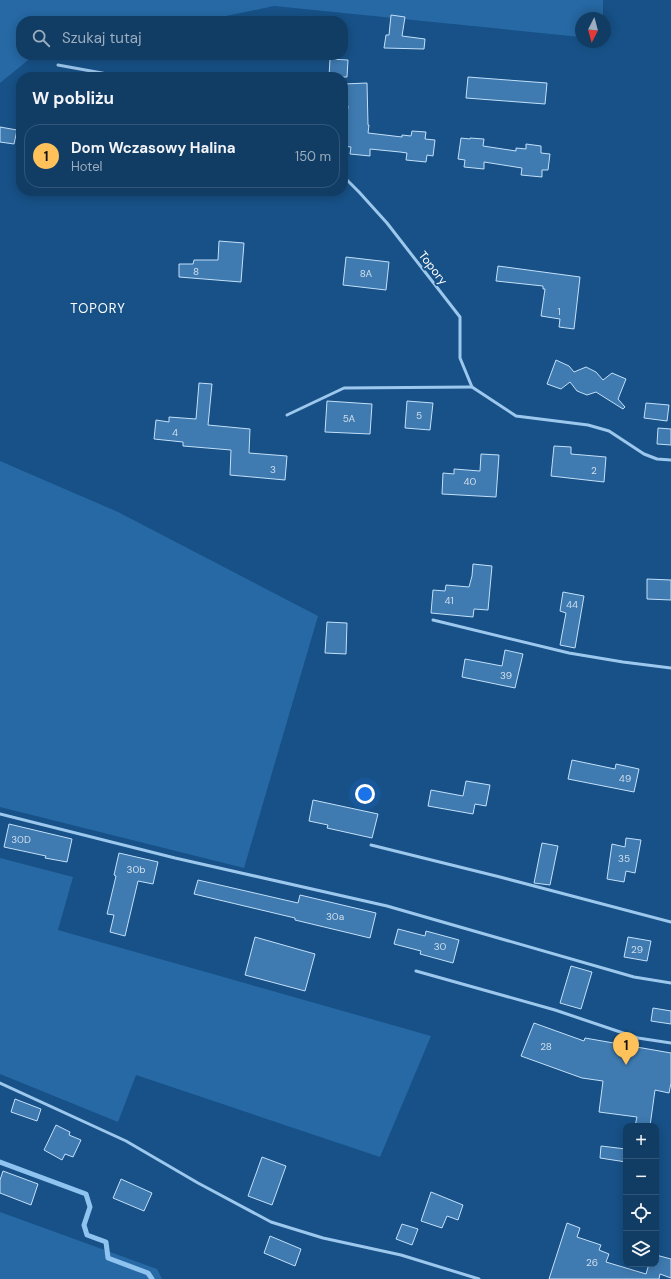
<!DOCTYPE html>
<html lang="pl">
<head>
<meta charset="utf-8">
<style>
	:root { --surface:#113d65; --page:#1a446b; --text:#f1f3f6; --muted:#9caebf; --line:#305679; --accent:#ffc25a }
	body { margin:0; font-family:"DM Sans",sans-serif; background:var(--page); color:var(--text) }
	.controls { position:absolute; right:12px; bottom:12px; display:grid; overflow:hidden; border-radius:8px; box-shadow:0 2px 10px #0003 }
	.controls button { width:36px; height:36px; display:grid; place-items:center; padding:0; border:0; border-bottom:1px solid var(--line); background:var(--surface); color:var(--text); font:20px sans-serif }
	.compass { position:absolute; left:575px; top:12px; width:36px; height:36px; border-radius:50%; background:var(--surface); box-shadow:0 2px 10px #0003; rotate:186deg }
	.you { position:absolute; left:365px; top:794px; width:14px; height:14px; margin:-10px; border:3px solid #fff; border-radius:50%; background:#1a73e8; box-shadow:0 0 0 6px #1a73e833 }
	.badge { display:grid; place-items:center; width:26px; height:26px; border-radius:50%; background:var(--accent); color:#111; font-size:13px; font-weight:700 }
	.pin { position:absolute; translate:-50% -33px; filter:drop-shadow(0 1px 2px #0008) }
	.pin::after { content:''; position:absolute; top:21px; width:14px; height:12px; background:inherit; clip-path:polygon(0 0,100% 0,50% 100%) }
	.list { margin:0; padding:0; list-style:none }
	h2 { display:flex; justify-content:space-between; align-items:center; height:52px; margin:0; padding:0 16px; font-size:17px }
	h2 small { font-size:13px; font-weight:400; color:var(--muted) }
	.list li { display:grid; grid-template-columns:26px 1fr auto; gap:12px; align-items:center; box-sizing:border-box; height:64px; margin:0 8px 8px; padding:0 8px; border:1px solid var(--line); border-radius:16px }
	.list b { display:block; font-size:15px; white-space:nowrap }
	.list p { margin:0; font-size:13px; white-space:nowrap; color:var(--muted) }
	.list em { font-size:13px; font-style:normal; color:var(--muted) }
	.icon { flex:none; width:22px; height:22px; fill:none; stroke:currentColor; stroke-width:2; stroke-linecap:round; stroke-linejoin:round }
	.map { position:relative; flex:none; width:671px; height:1279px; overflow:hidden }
	.search { position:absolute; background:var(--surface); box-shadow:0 2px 10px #0003; left:16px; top:16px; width:332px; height:44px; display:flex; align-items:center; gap:10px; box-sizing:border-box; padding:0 14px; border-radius:16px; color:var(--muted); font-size:15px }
	.panel { position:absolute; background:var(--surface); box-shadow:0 2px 10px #0003; left:16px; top:72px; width:332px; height:124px; border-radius:16px }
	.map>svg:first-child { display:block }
	.green { fill:#2669a5 }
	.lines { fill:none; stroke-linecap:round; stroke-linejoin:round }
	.stream { stroke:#8fc4f0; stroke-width:5 }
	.building { fill:#3f7bb1; stroke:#c3e0fa }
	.lane { stroke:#9dc8ee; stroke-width:3 }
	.labels { text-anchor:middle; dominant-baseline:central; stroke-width:4; stroke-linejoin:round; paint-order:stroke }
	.number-label { font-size:10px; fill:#cfdeec }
	.street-label { font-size:12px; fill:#fff; stroke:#175187 }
	.neighbourhood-label { font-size:13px; letter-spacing:1px; fill:#fff; stroke:#175187 }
</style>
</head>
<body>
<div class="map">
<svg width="671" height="1279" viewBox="0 0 671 1279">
	<rect width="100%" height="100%" fill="#175187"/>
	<!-- green -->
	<g class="green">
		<path d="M 0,0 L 603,0 L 603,18 L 581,18 L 581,37 L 274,6 L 202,21 L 21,21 L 21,55 L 40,55 L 33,56 L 0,83 Z"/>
		<path d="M 0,461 L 118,512 L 318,616 L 244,868 L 0,807 Z"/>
		<path d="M 0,858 L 73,877 L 58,930 L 431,1036 L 380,1157 L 136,1075 L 118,1122 L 0,1074 Z"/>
		<path d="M 0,1212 L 157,1269 L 162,1279 L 0,1279 Z"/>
	</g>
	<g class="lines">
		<!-- stream -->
		<path class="stream" d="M 0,1162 L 86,1194 L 90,1207 L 84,1225 L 87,1235 L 106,1242 L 108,1258 L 148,1273 L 152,1279"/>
	</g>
	<!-- building -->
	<g class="building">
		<path d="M 391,15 L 405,17 L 402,36 L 425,39 L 424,49 L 384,48 L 386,35 L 389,35 Z"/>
		<path d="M 330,59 L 348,60 L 347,77 L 329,77 Z"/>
		<path d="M 468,77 L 547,83 L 545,104 L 466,98 Z"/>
		<path d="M 367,83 L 368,125 L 369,125 L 368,133 L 402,137 L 402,135 L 411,136 L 412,131 L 426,132 L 425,139 L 435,140 L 433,156 L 427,155 L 426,162 L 406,160 L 407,153 L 400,152 L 370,149 L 370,156 L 350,154 L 351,147 L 343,146 L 348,106 L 343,105 L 343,84 Z"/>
		<path d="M 0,127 L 17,130 L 14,144 L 0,142 Z"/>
		<path d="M 461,138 L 470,139 L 470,138 L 484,139 L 483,146 L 516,151 L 516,148 L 526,149 L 526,144 L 541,146 L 541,153 L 550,154 L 548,170 L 542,170 L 542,177 L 521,175 L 522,168 L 484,162 L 484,169 L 464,167 L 465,160 L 458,159 Z"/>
		<path d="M 219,241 L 244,243 L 241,282 L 179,277 L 179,264 L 193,264 L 194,260 L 218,260 Z"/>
		<path d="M 346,257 L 389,262 L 386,290 L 343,285 Z"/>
		<path d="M 498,266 L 580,277 L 574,329 L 559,327 L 560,319 L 541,316 L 545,289 L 543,289 L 543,286 L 496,281 Z"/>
		<path d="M 556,360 L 569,366 L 574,372 L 586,367 L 596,372 L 603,380 L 612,373 L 626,379 L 618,399 L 625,407 L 623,409 L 596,392 L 587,395 L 577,391 L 570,382 L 561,389 L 547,384 Z"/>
		<path d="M 199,383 L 212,384 L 208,425 L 250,429 L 249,453 L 287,456 L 285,480 L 230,475 L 231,450 L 183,446 L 183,442 L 154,439 L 156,420 L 169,422 L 169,417 L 196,419 Z"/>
		<path d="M 327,401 L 372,404 L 370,434 L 325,432 Z"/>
		<path d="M 407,401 L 433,403 L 430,430 L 405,428 Z"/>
		<path d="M 646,403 L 669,405 L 667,421 L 644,418 Z"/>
		<path d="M 658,428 L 671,429 L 671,445 L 657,444 Z"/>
		<path d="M 554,446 L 571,447 L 571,454 L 606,457 L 604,482 L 551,476 Z"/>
		<path d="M 481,454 L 499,455 L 496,497 L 442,494 L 443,473 L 454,474 L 454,469 L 480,471 Z"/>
		<path d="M 473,564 L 492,566 L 488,610 L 474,609 L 473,617 L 431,613 L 433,590 L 445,591 L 446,585 L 469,587 L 472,576 Z"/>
		<path d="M 647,579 L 671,580 L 671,600 L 647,599 Z"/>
		<path d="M 563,592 L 584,596 L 575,648 L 560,645 L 566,613 L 560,611 Z"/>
		<path d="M 327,622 L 347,623 L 346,654 L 325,653 Z"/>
		<path d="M 505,650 L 523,654 L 515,688 L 462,677 L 465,659 L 502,666 Z"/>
		<path d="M 572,760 L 615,769 L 616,764 L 639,769 L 634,792 L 568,779 Z"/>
		<path d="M 466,781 L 490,785 L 486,806 L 475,804 L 473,814 L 428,806 L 431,790 L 463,796 Z"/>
		<path d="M 313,800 L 378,814 L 372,838 L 327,828 L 328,825 L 309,821 Z"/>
		<path d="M 9,824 L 72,839 L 67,862 L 45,858 L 46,856 L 4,847 Z"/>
		<path d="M 626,838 L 641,840 L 635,873 L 626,871 L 624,882 L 607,879 L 612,844 L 625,847 Z"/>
		<path d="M 542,843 L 558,846 L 550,885 L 534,883 Z"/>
		<path d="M 119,853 L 158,862 L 153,884 L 138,881 L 125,936 L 110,932 L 114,915 L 107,914 L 116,876 L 114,875 Z"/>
		<path d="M 198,880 L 298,903 L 300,895 L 376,913 L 370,938 L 295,920 L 295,918 L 194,894 Z"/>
		<path d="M 398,929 L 425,936 L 426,931 L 459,940 L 453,963 L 420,954 L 421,951 L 394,944 Z"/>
		<path d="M 255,937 L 315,954 L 305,991 L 245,975 Z"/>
		<path d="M 628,937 L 651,941 L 647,961 L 624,957 Z"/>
		<path d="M 571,966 L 592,972 L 581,1009 L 560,1003 Z"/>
		<path d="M 653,1008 L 671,1011 L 671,1024 L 651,1021 Z"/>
		<path d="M 534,1023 L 584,1041 L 585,1038 L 671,1053 L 671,1083 L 669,1093 L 655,1090 L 650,1126 L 635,1126 L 637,1117 L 599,1112 L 603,1081 L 582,1078 L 521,1056 Z"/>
		<path d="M 15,1099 L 41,1109 L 37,1121 L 11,1112 Z"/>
		<path d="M 56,1125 L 70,1132 L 69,1135 L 81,1140 L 73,1157 L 65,1154 L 62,1160 L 44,1150 Z"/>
		<path d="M 601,1146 L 626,1149 L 626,1162 L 600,1158 Z"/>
		<path d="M 262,1157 L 286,1166 L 272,1205 L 248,1196 Z"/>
		<path d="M 3,1171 L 38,1184 L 31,1205 L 0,1193 L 0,1180 Z"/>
		<path d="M 121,1179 L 152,1193 L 144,1211 L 113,1198 Z"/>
		<path d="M 431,1192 L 463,1205 L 458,1220 L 447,1216 L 442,1228 L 421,1221 Z"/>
		<path d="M 567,1223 L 580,1228 L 577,1237 L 601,1245 L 599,1250 L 609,1254 L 606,1262 L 646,1274 L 649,1264 L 656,1264 L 656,1255 L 671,1259 L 671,1278 L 660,1274 L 659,1279 L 549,1279 Z"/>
		<path d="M 402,1224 L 418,1229 L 412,1245 L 396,1239 Z"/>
		<path d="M 270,1236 L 301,1249 L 295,1266 L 264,1253 Z"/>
	</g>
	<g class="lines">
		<!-- lane -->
		<g class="lane">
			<path d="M 58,65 L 102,73 L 117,77"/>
			<path d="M 343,176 L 359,192 L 387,223 L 460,317 L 460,358 L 472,387 L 516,416 L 588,425 L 609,431 L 644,454 L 657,459 L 671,460"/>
			<path d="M 287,415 L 344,388 L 472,387"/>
			<path d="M 433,620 L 569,653 L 623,662 L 671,668"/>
			<path d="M 0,814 L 175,858 L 387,906 L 634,977 L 671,983"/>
			<path d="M 371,845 L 500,877 L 671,922"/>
			<path d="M 416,971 L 555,1010 L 638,1038 L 671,1043"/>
			<path d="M 0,1083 L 126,1141 L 198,1183 L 271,1222 L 323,1238 L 401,1255 L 479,1279"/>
		</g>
	</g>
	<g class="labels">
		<!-- number labels -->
		<g class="number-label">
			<text x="196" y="271">8</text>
			<text x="366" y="273">8A</text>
			<text x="559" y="311">1</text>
			<text x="419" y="415">5</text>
			<text x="349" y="418">5A</text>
			<text x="175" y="432">4</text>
			<text x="273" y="469">3</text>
			<text x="594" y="470">2</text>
			<text x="470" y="481">40</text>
			<text x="449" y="600">41</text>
			<text x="572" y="604">44</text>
			<text x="506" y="675">39</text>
			<text x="625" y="778">49</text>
			<text x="21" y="839">30D</text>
			<text x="624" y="858">35</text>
			<text x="136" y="869">30b</text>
			<text x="335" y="916">30a</text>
			<text x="440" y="946">30</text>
			<text x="637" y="949">29</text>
			<text x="546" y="1046">28</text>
			<text x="592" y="1262">26</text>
		</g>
		<!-- street labels -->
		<g class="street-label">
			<text transform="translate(433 268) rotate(52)">Topory</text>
		</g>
		<!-- neighbourhood labels -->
		<g class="neighbourhood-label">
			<text x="98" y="308">TOPORY</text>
		</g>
	</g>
</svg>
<div class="controls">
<button>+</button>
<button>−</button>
<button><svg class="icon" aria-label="locate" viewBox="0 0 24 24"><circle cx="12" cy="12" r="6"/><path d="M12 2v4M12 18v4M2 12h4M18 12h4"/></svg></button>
<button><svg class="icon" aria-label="layers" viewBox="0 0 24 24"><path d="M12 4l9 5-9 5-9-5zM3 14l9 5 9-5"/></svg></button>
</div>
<svg class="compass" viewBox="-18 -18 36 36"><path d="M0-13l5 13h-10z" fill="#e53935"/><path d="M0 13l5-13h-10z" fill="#9caebf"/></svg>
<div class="you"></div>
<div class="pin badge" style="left:626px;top:1065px">1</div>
<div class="search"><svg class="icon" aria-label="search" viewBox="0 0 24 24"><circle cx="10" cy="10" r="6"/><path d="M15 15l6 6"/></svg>Szukaj tutaj</div>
<section class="panel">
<h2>W pobliżu<small></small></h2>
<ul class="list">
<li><span class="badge">1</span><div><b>Dom Wczasowy Halina</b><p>Hotel</p></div><em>150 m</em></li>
</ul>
</section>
</div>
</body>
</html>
